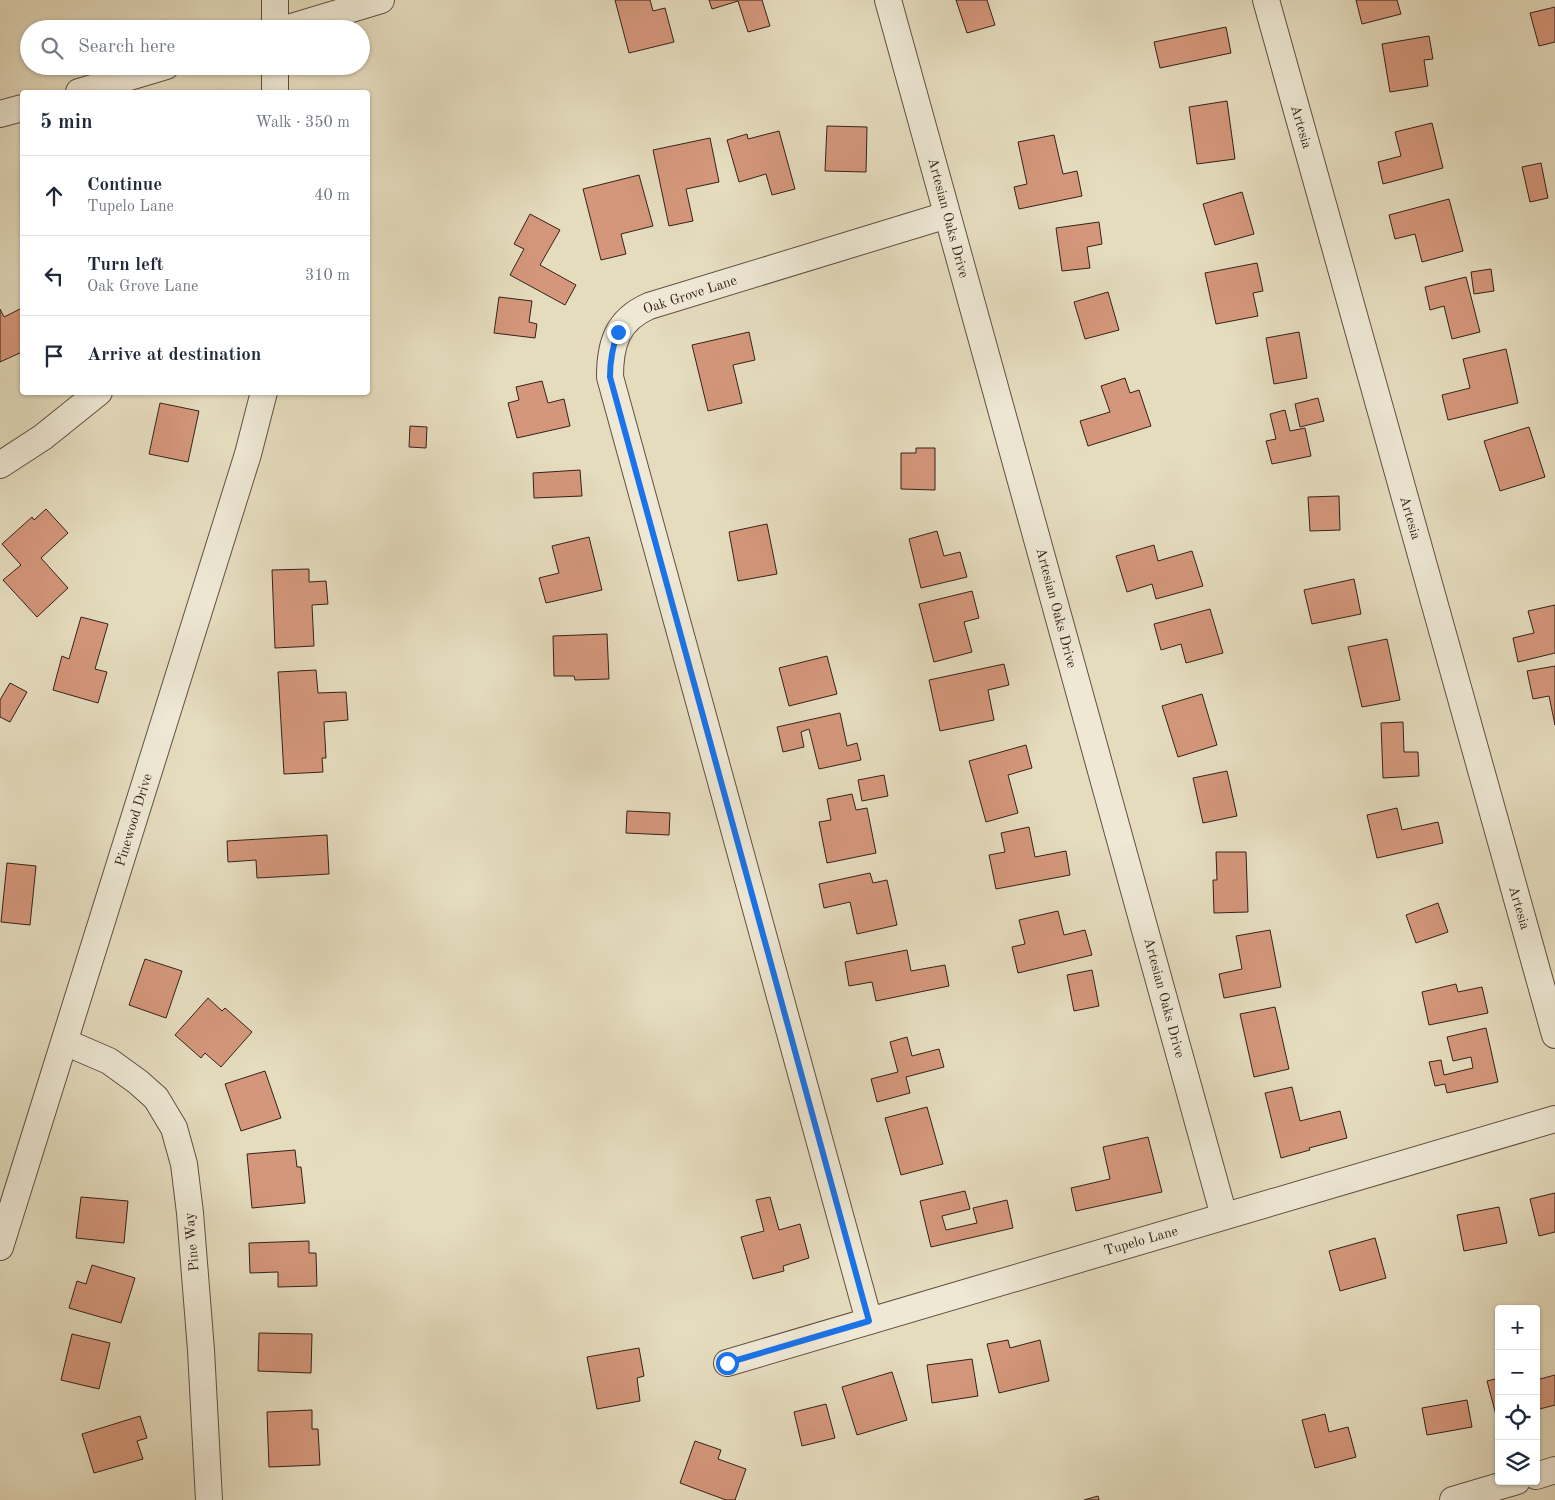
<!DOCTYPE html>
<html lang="en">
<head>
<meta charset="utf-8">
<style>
	:root { --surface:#fff; --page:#f6f6f7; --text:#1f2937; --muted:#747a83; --line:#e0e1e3 }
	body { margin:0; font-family:"Old Standard TT",serif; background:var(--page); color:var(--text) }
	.controls { position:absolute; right:15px; bottom:15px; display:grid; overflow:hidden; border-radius:5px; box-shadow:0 1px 4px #0004 }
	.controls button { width:45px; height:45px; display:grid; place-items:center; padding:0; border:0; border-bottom:1px solid var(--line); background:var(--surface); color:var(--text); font:25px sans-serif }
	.stop { position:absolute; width:15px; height:15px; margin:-11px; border:4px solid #1a73e8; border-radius:50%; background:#fff }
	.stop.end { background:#1a73e8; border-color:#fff; box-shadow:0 1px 5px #0008 }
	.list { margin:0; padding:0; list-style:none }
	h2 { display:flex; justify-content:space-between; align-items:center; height:65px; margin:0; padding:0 20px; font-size:21px }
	h2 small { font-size:16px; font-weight:400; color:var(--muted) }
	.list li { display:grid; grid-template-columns:32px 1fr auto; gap:15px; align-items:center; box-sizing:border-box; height:80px; padding:0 20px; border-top:1px solid var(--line) }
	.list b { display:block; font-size:19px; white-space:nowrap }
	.list p { margin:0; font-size:16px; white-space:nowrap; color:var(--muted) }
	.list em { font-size:16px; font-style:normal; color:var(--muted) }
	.icon { flex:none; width:28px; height:28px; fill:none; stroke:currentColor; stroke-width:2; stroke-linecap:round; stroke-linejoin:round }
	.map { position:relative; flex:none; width:1555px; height:1500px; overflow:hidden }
	.search { position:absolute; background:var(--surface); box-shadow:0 1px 4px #0004; left:20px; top:20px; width:350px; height:55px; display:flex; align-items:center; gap:12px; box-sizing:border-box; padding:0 18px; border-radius:28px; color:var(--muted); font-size:19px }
	.panel { position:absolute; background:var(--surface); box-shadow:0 1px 4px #0004; left:20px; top:90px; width:350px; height:305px; border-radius:5px }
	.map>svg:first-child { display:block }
	.building { fill:#d4977b; stroke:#352118 }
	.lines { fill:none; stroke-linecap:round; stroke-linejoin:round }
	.minor-casing { stroke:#615042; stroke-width:28 }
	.minor { stroke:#eee8d5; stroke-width:26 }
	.route { stroke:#1a73e8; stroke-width:6 }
	.labels { text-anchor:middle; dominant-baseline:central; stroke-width:4; stroke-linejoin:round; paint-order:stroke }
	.street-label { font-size:14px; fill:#352118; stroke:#eee8d5 }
</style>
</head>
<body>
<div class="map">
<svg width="1555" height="1500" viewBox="0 0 1555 1500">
	<rect width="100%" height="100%" fill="#e5dcbe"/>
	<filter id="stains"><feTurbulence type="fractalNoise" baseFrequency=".004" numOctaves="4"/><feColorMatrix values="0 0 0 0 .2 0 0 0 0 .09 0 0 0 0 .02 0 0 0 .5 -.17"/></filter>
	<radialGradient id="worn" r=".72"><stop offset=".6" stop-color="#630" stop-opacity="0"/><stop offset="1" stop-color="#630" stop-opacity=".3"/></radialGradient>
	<!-- building -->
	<g class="building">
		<path d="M 615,0 L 650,0 L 653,11 L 665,8 L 674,42 L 629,53 Z"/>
		<path d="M 709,0 L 762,0 L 770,26 L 748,32 L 738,1 L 712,9 Z"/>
		<path d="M 956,0 L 987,0 L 995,25 L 967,33 Z"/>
		<path d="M 1356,0 L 1397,0 L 1401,14 L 1362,24 Z"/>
		<path d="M 1555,7 L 1555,42 L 1539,46 L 1530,13 Z"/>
		<path d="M 1226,27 L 1231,53 L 1160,68 L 1154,42 Z"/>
		<path d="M 1429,36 L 1433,59 L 1424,60 L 1428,86 L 1390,92 L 1382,44 Z"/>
		<path d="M 1227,101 L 1235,159 L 1197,164 L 1189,107 Z"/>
		<path d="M 1432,123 L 1443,168 L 1383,184 L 1378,162 L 1401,156 L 1395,132 Z"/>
		<path d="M 827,126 L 867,127 L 866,172 L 825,171 Z"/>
		<path d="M 779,131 L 795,189 L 772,195 L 766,174 L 739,182 L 727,140 L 747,134 L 748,139 Z"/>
		<path d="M 1054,135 L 1063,174 L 1077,171 L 1082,196 L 1019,209 L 1014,187 L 1027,184 L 1018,142 Z"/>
		<path d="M 710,138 L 719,182 L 686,189 L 693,221 L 669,226 L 653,150 Z"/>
		<path d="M 1541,163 L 1548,198 L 1530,202 L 1522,167 Z"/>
		<path d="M 639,175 L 653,226 L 621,234 L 626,254 L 601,260 L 583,189 Z"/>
		<path d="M 1242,192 L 1254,234 L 1215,245 L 1203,204 Z"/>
		<path d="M 1449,199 L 1463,251 L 1422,262 L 1415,234 L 1395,239 L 1389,215 Z"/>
		<path d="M 530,214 L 560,230 L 540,265 L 576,285 L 565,305 L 510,275 L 524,249 L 514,244 Z"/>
		<path d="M 1099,222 L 1102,244 L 1087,247 L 1090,268 L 1062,271 L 1056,228 Z"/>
		<path d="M 1257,263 L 1263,291 L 1253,293 L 1258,316 L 1216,324 L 1205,273 Z"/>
		<path d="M 1491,269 L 1494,291 L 1474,294 L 1471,272 Z"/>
		<path d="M 1466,277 L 1480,332 L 1452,339 L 1444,306 L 1430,310 L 1425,287 Z"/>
		<path d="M 1108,292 L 1119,330 L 1085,339 L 1074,302 Z"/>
		<path d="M 499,297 L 532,301 L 529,322 L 537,324 L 535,338 L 494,333 Z"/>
		<path d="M 22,308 L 22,352 L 0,362 L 0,309 L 4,317 Z"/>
		<path d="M 749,332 L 755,360 L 733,365 L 742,403 L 708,411 L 692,345 Z"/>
		<path d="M 1299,332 L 1307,378 L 1274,384 L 1266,338 Z"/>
		<path d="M 1506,349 L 1518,403 L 1448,420 L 1442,395 L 1470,388 L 1463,359 Z"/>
		<path d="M 1125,378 L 1130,393 L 1139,390 L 1151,426 L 1088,446 L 1080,421 L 1110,412 L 1101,386 Z"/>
		<path d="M 542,381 L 548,403 L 564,399 L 570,426 L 517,438 L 508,403 L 519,400 L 516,387 Z"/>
		<path d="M 1318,398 L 1324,421 L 1300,427 L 1295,404 Z"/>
		<path d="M 160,403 L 199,411 L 188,462 L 149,454 Z"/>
		<path d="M 1285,410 L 1290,431 L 1305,428 L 1311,456 L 1272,464 L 1266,441 L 1276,439 L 1270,414 Z"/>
		<path d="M 410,426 L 427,427 L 426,448 L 409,447 Z"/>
		<path d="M 1529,427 L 1545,477 L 1500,491 L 1484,441 Z"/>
		<path d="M 916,448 L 935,448 L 935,490 L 901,489 L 901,453 L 916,453 Z"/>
		<path d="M 580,470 L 582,496 L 534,498 L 533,473 Z"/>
		<path d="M 1339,496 L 1340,530 L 1310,531 L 1308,497 Z"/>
		<path d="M 46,509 L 68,533 L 41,558 L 68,588 L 37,617 L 3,580 L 21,565 L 2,544 L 32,517 L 34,520 Z"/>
		<path d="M 767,524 L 777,574 L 738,581 L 729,532 Z"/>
		<path d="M 937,531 L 944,556 L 960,552 L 967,577 L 921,588 L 909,539 Z"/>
		<path d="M 589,537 L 602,590 L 546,603 L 539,578 L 559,573 L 552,546 Z"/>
		<path d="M 1154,545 L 1158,561 L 1192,551 L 1203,586 L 1156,599 L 1152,584 L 1127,592 L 1116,556 Z"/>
		<path d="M 309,569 L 309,582 L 326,581 L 328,604 L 312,605 L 314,646 L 275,648 L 272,570 Z"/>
		<path d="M 1354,579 L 1361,614 L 1312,624 L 1304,590 Z"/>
		<path d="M 972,591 L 979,618 L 964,622 L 972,652 L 934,662 L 919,604 Z"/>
		<path d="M 1555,605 L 1555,653 L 1518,662 L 1513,638 L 1534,633 L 1528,611 Z"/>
		<path d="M 1210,609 L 1223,653 L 1186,663 L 1181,644 L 1161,650 L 1154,624 Z"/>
		<path d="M 81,617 L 108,624 L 95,669 L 107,672 L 98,703 L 53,690 L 62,656 L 69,659 Z"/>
		<path d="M 607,634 L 609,679 L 575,680 L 574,676 L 554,676 L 553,636 Z"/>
		<path d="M 1387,639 L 1400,700 L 1362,707 L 1348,647 Z"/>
		<path d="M 827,656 L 837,694 L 789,706 L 779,668 Z"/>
		<path d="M 1004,664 L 1009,685 L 988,690 L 994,720 L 940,731 L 929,680 Z"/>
		<path d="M 1555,666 L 1555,725 L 1549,696 L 1533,699 L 1527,671 Z"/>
		<path d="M 316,670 L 318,693 L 346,692 L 348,720 L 324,722 L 326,758 L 322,758 L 323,772 L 284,774 L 278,672 Z"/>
		<path d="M 10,683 L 27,692 L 10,722 L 0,717 L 0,700 Z"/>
		<path d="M 1202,694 L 1217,745 L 1178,757 L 1162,706 Z"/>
		<path d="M 840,713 L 847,746 L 857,743 L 861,760 L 819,769 L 809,729 L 801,732 L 804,747 L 783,752 L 777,727 Z"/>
		<path d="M 1403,722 L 1404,752 L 1418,752 L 1419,776 L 1383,778 L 1381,723 Z"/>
		<path d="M 1026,745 L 1032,768 L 1008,775 L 1018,813 L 986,822 L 969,761 Z"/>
		<path d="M 1227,771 L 1237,816 L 1203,823 L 1193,778 Z"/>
		<path d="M 884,775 L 888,796 L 862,801 L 858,780 Z"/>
		<path d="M 852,794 L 856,810 L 867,808 L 876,853 L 827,863 L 819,822 L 831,820 L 827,799 Z"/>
		<path d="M 1397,808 L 1402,830 L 1438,822 L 1443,843 L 1377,858 L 1367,815 Z"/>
		<path d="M 627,811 L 670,813 L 669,835 L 626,833 Z"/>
		<path d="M 1029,827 L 1035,857 L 1066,851 L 1070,875 L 996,889 L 989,855 L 1005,852 L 1001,833 Z"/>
		<path d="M 327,835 L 329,874 L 257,878 L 256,860 L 228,862 L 227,841 Z"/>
		<path d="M 1216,852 L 1246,852 L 1248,912 L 1214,913 L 1213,880 L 1217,880 Z"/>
		<path d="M 7,863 L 36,866 L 30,925 L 1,922 Z"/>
		<path d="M 870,873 L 873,883 L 887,880 L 897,925 L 857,934 L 850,902 L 824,908 L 819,884 Z"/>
		<path d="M 1438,903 L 1448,932 L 1416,943 L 1406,915 Z"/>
		<path d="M 1058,911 L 1064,935 L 1085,930 L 1092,955 L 1018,973 L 1012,947 L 1025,944 L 1019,920 Z"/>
		<path d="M 1270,930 L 1281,987 L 1224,998 L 1219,974 L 1242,969 L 1236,936 Z"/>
		<path d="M 907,950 L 911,971 L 945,965 L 949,986 L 876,1001 L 872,982 L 849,986 L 845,962 Z"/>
		<path d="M 145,959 L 182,971 L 166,1018 L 129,1005 Z"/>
		<path d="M 1092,970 L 1099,1006 L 1074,1011 L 1067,975 Z"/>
		<path d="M 1456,984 L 1458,992 L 1482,987 L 1488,1013 L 1429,1025 L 1422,992 Z"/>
		<path d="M 208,998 L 222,1011 L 225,1008 L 252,1032 L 221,1067 L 205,1053 L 201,1058 L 175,1035 Z"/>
		<path d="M 1275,1007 L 1289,1069 L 1254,1077 L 1240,1014 Z"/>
		<path d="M 1486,1028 L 1498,1082 L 1447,1093 L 1445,1084 L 1435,1086 L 1429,1062 L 1441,1060 L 1444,1075 L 1473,1068 L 1471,1057 L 1453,1061 L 1447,1037 Z"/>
		<path d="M 907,1037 L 912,1056 L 939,1049 L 944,1067 L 906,1077 L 910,1093 L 877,1102 L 871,1079 L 898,1072 L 890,1042 Z"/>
		<path d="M 265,1071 L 281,1118 L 241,1131 L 225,1084 Z"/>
		<path d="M 1292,1087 L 1300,1121 L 1340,1111 L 1347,1138 L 1309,1148 L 1310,1150 L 1281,1158 L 1265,1093 Z"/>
		<path d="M 927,1107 L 943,1164 L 901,1175 L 885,1118 Z"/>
		<path d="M 1148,1137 L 1162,1192 L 1076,1211 L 1071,1188 L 1110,1179 L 1103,1147 Z"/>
		<path d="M 295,1150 L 297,1167 L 301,1167 L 305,1203 L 252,1208 L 247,1154 Z"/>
		<path d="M 965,1191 L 970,1209 L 942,1216 L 946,1230 L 977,1223 L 973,1208 L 1007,1200 L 1013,1228 L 931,1247 L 920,1201 Z"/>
		<path d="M 1555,1193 L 1555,1232 L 1539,1236 L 1530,1199 Z"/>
		<path d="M 81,1197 L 128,1201 L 124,1243 L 76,1238 Z"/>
		<path d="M 770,1197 L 779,1230 L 800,1224 L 809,1258 L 783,1266 L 784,1271 L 753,1279 L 741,1237 L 764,1231 L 756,1200 Z"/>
		<path d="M 1499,1207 L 1507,1243 L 1464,1251 L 1457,1215 Z"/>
		<path d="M 1375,1238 L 1386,1278 L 1340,1291 L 1329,1251 Z"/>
		<path d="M 309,1241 L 309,1253 L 316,1253 L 317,1286 L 278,1287 L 278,1272 L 250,1273 L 249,1243 Z"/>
		<path d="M 92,1265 L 135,1278 L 121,1323 L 69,1308 L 77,1281 L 86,1284 Z"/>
		<path d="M 259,1333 L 312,1334 L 311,1373 L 258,1371 Z"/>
		<path d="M 72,1334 L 110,1343 L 99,1389 L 61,1380 Z"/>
		<path d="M 1008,1340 L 1010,1348 L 1040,1340 L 1049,1381 L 999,1393 L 987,1344 Z"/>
		<path d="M 639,1348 L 644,1376 L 637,1378 L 640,1401 L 597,1409 L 587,1357 Z"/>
		<path d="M 972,1359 L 978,1396 L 932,1403 L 927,1365 Z"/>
		<path d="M 1536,1368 L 1540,1379 L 1555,1375 L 1555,1405 L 1536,1410 Z"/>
		<path d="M 892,1372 L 907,1420 L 857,1435 L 842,1387 Z"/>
		<path d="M 1499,1378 L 1499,1426 L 1487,1381 Z"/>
		<path d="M 1467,1400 L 1472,1427 L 1427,1435 L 1422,1408 Z"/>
		<path d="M 826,1404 L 835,1438 L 802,1446 L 794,1412 Z"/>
		<path d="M 312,1410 L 312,1429 L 318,1429 L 320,1465 L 269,1467 L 267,1412 Z"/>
		<path d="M 1325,1414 L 1329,1432 L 1348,1427 L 1356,1457 L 1315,1468 L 1302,1420 Z"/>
		<path d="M 140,1416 L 147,1438 L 137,1441 L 143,1459 L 94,1473 L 82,1434 Z"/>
		<path d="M 695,1441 L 721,1450 L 718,1459 L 746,1469 L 735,1500 L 726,1500 L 680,1483 Z"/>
		<path d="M 1098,1496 L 1099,1500 L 1084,1500 Z"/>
	</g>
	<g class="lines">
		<!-- minor casing -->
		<g class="minor-casing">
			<g id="minor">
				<path d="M 888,0 L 1224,1216"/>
				<path d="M 1266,0 L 1555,1035"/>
				<path d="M 275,29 L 275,0"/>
				<path d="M 285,29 L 381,0"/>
				<path d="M 275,66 L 275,92"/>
				<path d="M 79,92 L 166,66"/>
				<path d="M 0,114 L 22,108"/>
				<path d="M 0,465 L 43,437 L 99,392"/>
				<path d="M 65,1042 L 109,1061 L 138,1082 L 156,1098 L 174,1128 L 184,1164 L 190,1213 L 201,1350 L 209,1500"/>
				<path d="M 0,1247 L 248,454 L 264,392"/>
				<path d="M 869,1321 L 610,377 C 610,344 617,320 649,306 L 947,215"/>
				<path d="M 727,1363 L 1555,1119"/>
				<path d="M 1536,1476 L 1555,1470"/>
				<path d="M 1453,1500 L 1517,1481"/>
			</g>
		</g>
		<!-- minor -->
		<use href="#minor" class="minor"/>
	</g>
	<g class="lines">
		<!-- route -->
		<path class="route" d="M 618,332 C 612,348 610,361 610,377 L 869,1321 L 727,1363"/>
	</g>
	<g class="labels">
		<!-- street labels -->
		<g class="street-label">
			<text transform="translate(1301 127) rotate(74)">Artesia</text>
			<text transform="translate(948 218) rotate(75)">Artesian Oaks Drive</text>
			<text transform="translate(690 295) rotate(-18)">Oak Grove Lane</text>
			<text transform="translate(1410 518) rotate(74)">Artesia</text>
			<text transform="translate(1056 608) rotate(75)">Artesian Oaks Drive</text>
			<text transform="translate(134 820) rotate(-73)">Pinewood Drive</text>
			<text transform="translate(1519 908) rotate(74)">Artesia</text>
			<text transform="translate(1164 998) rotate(75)">Artesian Oaks Drive</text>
			<text transform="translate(1141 1241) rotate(-16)">Tupelo Lane</text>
			<text transform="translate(192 1242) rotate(-95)">Pine Way</text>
		</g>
	</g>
	<rect width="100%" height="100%" filter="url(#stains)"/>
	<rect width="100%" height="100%" fill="url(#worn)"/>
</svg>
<div class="controls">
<button>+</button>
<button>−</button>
<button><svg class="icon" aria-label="locate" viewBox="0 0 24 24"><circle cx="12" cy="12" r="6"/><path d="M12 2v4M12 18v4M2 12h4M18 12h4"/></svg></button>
<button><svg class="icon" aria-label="layers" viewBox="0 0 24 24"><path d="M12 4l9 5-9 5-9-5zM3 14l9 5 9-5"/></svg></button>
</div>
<div class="stop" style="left:727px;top:1363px"></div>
<div class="stop end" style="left:618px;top:332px"></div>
<div class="search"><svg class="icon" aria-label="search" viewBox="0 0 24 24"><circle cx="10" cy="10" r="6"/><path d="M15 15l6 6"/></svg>Search here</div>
<section class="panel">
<h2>5 min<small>Walk · 350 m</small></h2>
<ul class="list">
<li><svg class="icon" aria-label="ahead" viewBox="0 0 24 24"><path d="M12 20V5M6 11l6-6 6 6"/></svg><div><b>Continue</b><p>Tupelo Lane</p></div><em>40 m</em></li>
<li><svg class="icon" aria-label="left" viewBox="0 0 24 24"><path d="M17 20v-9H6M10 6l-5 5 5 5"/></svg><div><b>Turn left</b><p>Oak Grove Lane</p></div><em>310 m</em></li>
<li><svg class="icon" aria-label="arrive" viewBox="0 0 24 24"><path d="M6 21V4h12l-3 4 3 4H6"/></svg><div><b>Arrive at destination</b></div></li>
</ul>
</section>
</div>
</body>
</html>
